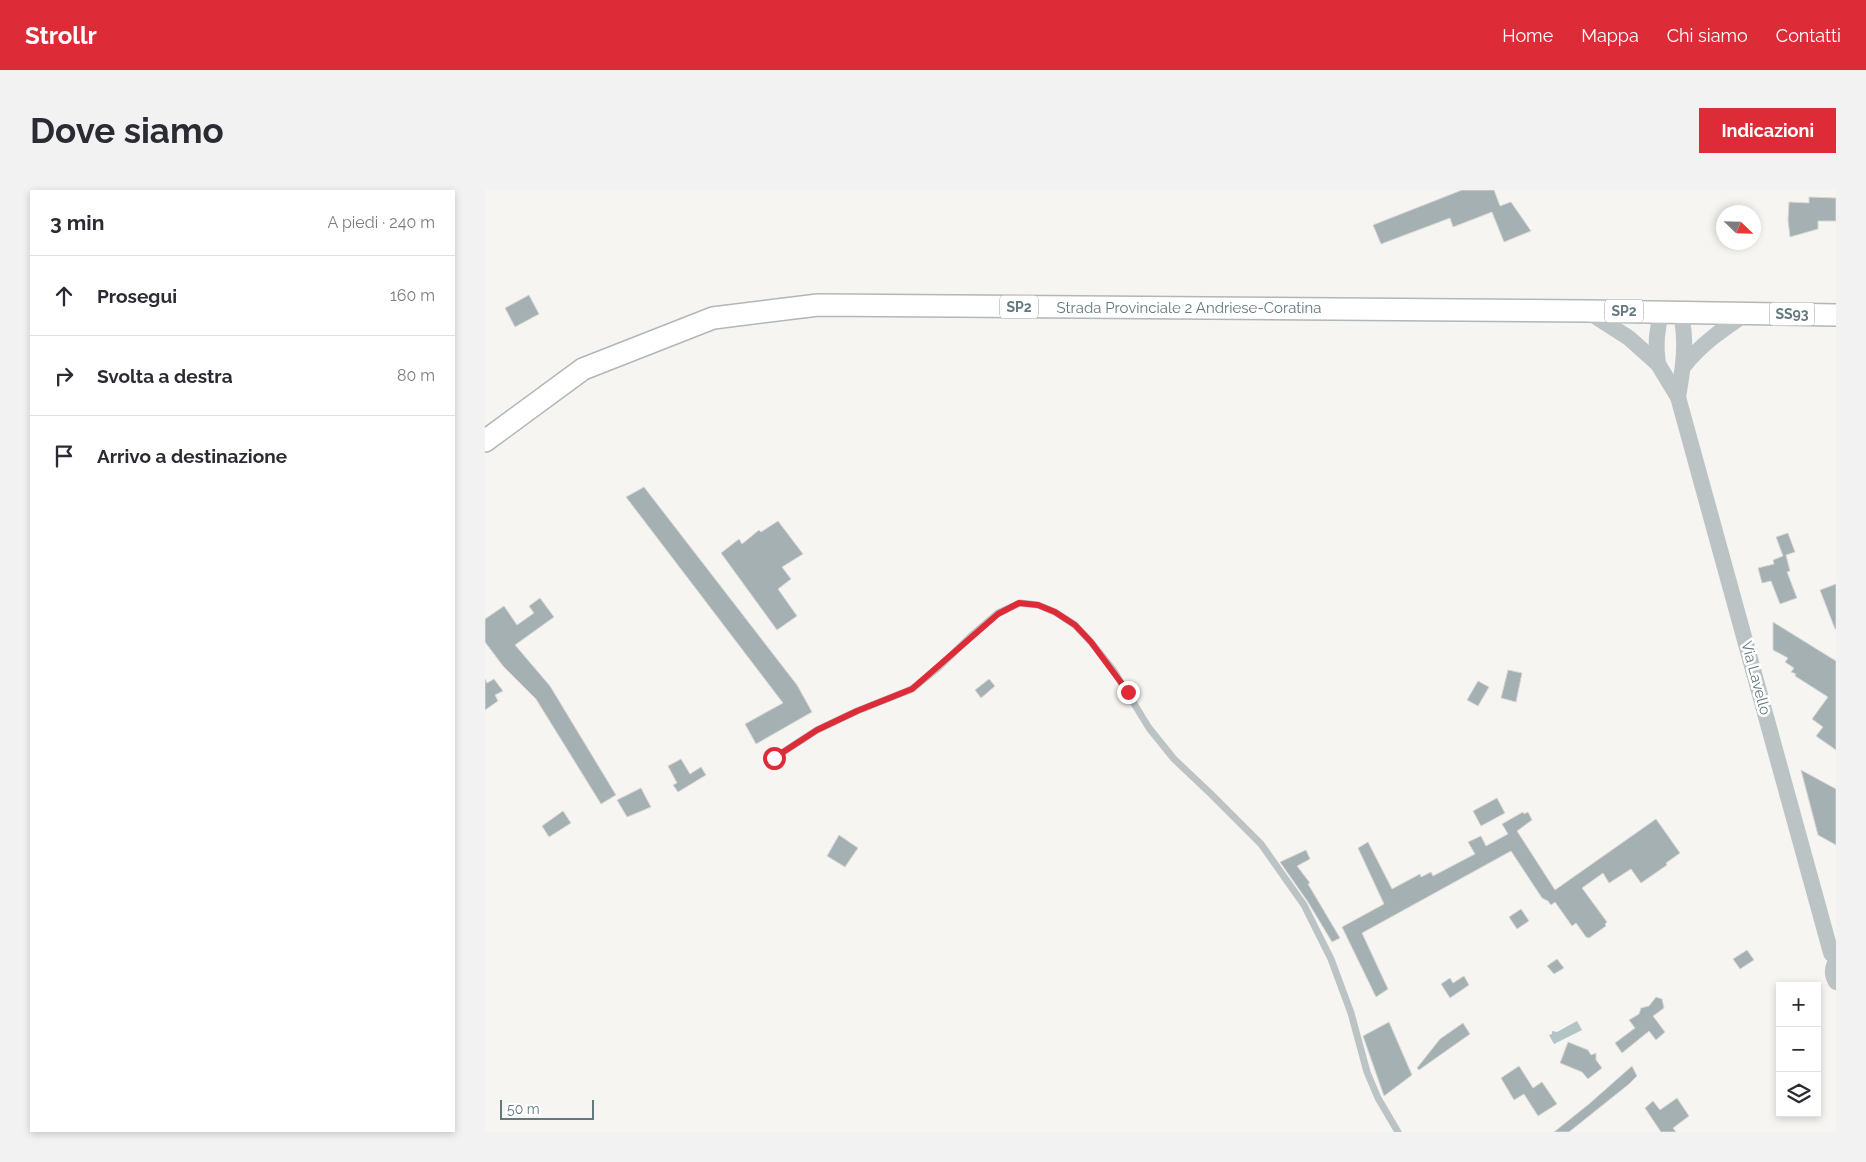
<!DOCTYPE html>
<html lang="it">
<head>
<meta charset="utf-8">
<style>
	:root { --surface:#fff; --page:#f2f2f3; --text:#2b2b33; --muted:#7c7c81; --line:#e1e1e2; --accent:#dd2c37 }
	body { margin:0; font-family:Raleway,sans-serif; background:var(--page); color:var(--text) }
	.controls { position:absolute; right:15px; bottom:15px; display:grid; overflow:hidden; border-radius:0px; box-shadow:0 2px 8px #0003 }
	.controls button { width:45px; height:45px; display:grid; place-items:center; padding:0; border:0; border-bottom:1px solid var(--line); background:var(--surface); color:var(--text); font:25px sans-serif }
	.compass { position:absolute; left:1231px; top:15px; width:45px; height:45px; border-radius:50%; background:var(--surface); box-shadow:0 2px 8px #0003; rotate:113deg }
	.scale { position:absolute; left:15px; bottom:12px; width:94px; box-sizing:border-box; padding-left:5px; border:2px solid #62797d; border-top:0; font-size:14px; line-height:18px; white-space:nowrap; color:#62797d; -webkit-text-stroke:4px #fff; paint-order:stroke }
	.stop { position:absolute; width:15px; height:15px; margin:-11px; border:4px solid #dd2c37; border-radius:50%; background:#fff }
	.stop.end { background:#dd2c37; border-color:#fff; box-shadow:0 1px 5px #0008 }
	.list { margin:0; padding:0; list-style:none }
	h2 { display:flex; justify-content:space-between; align-items:center; height:65px; margin:0; padding:0 20px; font-size:21px }
	h2 small { font-size:16px; font-weight:400; color:var(--muted) }
	.list li { display:grid; grid-template-columns:32px 1fr auto; gap:15px; align-items:center; box-sizing:border-box; height:80px; padding:0 20px; border-top:1px solid var(--line) }
	.list b { display:block; font-size:19px; white-space:nowrap }
	.list em { font-size:16px; font-style:normal; color:var(--muted) }
	.icon { flex:none; width:28px; height:28px; fill:none; stroke:currentColor; stroke-width:2; stroke-linecap:round; stroke-linejoin:round }
	.map { position:relative; flex:none; width:1351px; height:942px; overflow:hidden; border-radius:0px }
	header { display:flex; align-items:center; gap:30px; box-sizing:border-box; height:70px; padding:0 25px; background:var(--accent); color:#fff }
	header strong { font-size:24px }
	nav { display:flex; gap:28px; margin-inline-start:auto; font-size:18px }
	.intro { display:flex; align-items:center; justify-content:space-between; box-sizing:border-box; height:120px; padding:0 30px }
	h1 { margin:0; font-size:35px }
	.button { padding:12px 22px; border-radius:0px; background:var(--accent); color:#fff; font-size:18px; font-weight:700 }
	main { display:flex; gap:30px; padding:0 30px }
	aside { flex:1; background:var(--surface); border-radius:0px; box-shadow:0 2px 8px #0003 }
	.map>svg:first-child { display:block }
	.water { fill:#b3c4c4 }
	.building { fill:#a4b0b2; stroke:#d7d7d5 }
	.lines { fill:none; stroke-linecap:round; stroke-linejoin:round }
	.primary-casing { stroke:#b0b7b9; stroke-width:24 }
	.service { stroke:#bcc3c5; stroke-width:7 }
	.tertiary { stroke:#bcc3c5; stroke-width:16 }
	.primary { stroke:#fff; stroke-width:21 }
	.route { stroke:#dd2c37; stroke-width:6 }
	.labels { text-anchor:middle; dominant-baseline:central; stroke-width:5; stroke-linejoin:round; paint-order:stroke }
	.shield { fill:#fff; stroke:#91a1a4; stroke-width:1 }
	.shield-label { font-size:14px; font-weight:bold; fill:#62797d }
	.street-label { font-size:15px; fill:#62797d; stroke:#fff }
</style>
</head>
<body>
<header>
<strong>Strollr</strong>
<nav><a>Home</a><a>Mappa</a><a>Chi siamo</a><a>Contatti</a></nav>
</header>
<div class="intro"><h1>Dove siamo</h1><a class="button">Indicazioni</a></div>
<main>
<aside>
<h2>3 min<small>A piedi · 240 m</small></h2>
<ul class="list">
<li><svg class="icon" aria-label="ahead" viewBox="0 0 24 24"><path d="M12 20V5M6 11l6-6 6 6"/></svg><div><b>Prosegui</b></div><em>160 m</em></li>
<li><svg class="icon" aria-label="right" viewBox="0 0 24 24"><path d="M7 20v-9h11M14 6l5 5-5 5"/></svg><div><b>Svolta a destra</b></div><em>80 m</em></li>
<li><svg class="icon" aria-label="arrive" viewBox="0 0 24 24"><path d="M6 21V4h12l-3 4 3 4H6"/></svg><div><b>Arrivo a destinazione</b></div></li>
</ul>
</aside>
<div class="map">
<svg width="1351" height="942" viewBox="0 0 1351 942">
	<rect width="100%" height="100%" fill="#f6f5f2"/>
	<!-- water -->
	<path class="water" d="M 1092,831 L 1097,840 L 1069,854 L 1064,845 L 1067,844 L 1067,841 L 1072,842 Z"/>
	<!-- building -->
	<g class="building">
		<path d="M 977,0 L 1009,0 L 1015,16 L 1026,12 L 1046,41 L 1019,52 L 1007,22 L 968,37 L 965,28 L 896,54 L 888,35 Z"/>
		<path d="M 1324,7 L 1351,8 L 1351,31 L 1333,31 L 1333,39 L 1305,47 L 1303,30 L 1304,12 L 1324,13 Z"/>
		<path d="M 44,105 L 54,124 L 30,137 L 20,118 Z"/>
		<path d="M 159,297 L 312,495 L 327,522 L 271,554 L 260,534 L 298,513 L 141,307 Z"/>
		<path d="M 293,331 L 318,364 L 297,377 L 306,389 L 293,399 L 312,426 L 292,440 L 236,363 L 254,349 L 257,354 L 274,340 L 276,342 Z"/>
		<path d="M 1303,343 L 1310,362 L 1301,365 L 1305,381 L 1302,382 L 1312,408 L 1295,414 L 1286,391 L 1277,393 L 1273,378 L 1289,374 L 1288,370 L 1298,366 L 1291,347 Z"/>
		<path d="M 1351,394 L 1351,439 L 1350,439 L 1335,400 Z"/>
		<path d="M 55,408 L 69,427 L 30,455 L 65,496 L 131,605 L 116,614 L 51,509 L 18,476 L 0,452 L 0,429 L 19,416 L 32,435 L 49,423 L 44,416 Z"/>
		<path d="M 1288,432 L 1351,471 L 1351,560 L 1331,546 L 1338,537 L 1327,529 L 1343,507 L 1310,486 L 1311,484 L 1306,482 L 1309,478 L 1300,472 L 1303,468 L 1288,460 Z"/>
		<path d="M 1023,480 L 1037,483 L 1031,512 L 1016,508 Z"/>
		<path d="M 0,489 L 2,493 L 9,489 L 18,501 L 10,505 L 13,511 L 0,520 Z"/>
		<path d="M 504,489 L 510,496 L 496,508 L 490,500 Z"/>
		<path d="M 993,491 L 1004,497 L 993,516 L 982,510 Z"/>
		<path d="M 196,569 L 205,584 L 216,577 L 221,585 L 193,602 L 188,595 L 192,593 L 183,576 Z"/>
		<path d="M 1316,580 L 1351,599 L 1351,655 L 1333,645 Z"/>
		<path d="M 156,598 L 166,617 L 142,627 L 132,610 Z"/>
		<path d="M 1012,608 L 1020,623 L 996,636 L 988,621 Z"/>
		<path d="M 78,621 L 86,633 L 64,647 L 57,636 Z"/>
		<path d="M 1038,622 L 1039,624 L 1043,622 L 1047,630 L 1032,641 L 1070,700 L 1171,629 L 1195,663 L 1181,673 L 1182,675 L 1156,693 L 1146,679 L 1124,693 L 1118,683 L 1097,698 L 1122,732 L 1120,734 L 1121,736 L 1104,748 L 1101,747 L 1091,733 L 1087,736 L 1070,712 L 1066,715 L 1063,711 L 1057,708 L 1026,661 L 877,743 L 903,799 L 891,807 L 857,737 L 899,714 L 873,658 L 883,652 L 907,699 L 935,684 L 936,687 L 946,682 L 948,686 L 990,664 L 983,652 L 996,646 L 1001,656 L 1023,644 L 1017,634 Z"/>
		<path d="M 354,645 L 373,658 L 360,677 L 342,666 Z"/>
		<path d="M 821,660 L 825,669 L 812,676 L 825,693 L 823,694 L 855,748 L 847,752 L 823,712 L 795,672 Z"/>
		<path d="M 1036,719 L 1044,731 L 1032,739 L 1024,727 Z"/>
		<path d="M 1262,760 L 1269,770 L 1255,779 L 1248,769 Z"/>
		<path d="M 1072,769 L 1079,778 L 1069,784 L 1062,776 Z"/>
		<path d="M 979,786 L 984,795 L 965,808 L 956,794 L 965,788 L 968,793 Z"/>
		<path d="M 1171,807 L 1177,809 L 1179,818 L 1168,826 L 1180,842 L 1171,850 L 1164,841 L 1137,863 L 1130,853 L 1150,838 L 1144,830 L 1154,824 L 1156,818 L 1164,816 Z"/>
		<path d="M 904,832 L 927,885 L 899,906 L 878,846 Z"/>
		<path d="M 978,833 L 985,844 L 934,880 L 932,878 L 955,849 Z"/>
		<path d="M 1083,852 L 1103,860 L 1106,865 L 1111,863 L 1111,870 L 1117,878 L 1103,889 L 1097,882 L 1075,873 Z"/>
		<path d="M 1034,876 L 1048,898 L 1057,892 L 1072,914 L 1053,926 L 1039,904 L 1029,910 L 1016,888 Z"/>
		<path d="M 1147,876 L 1152,886 L 1144,894 L 1084,942 L 1069,942 L 1104,914 Z"/>
		<path d="M 1192,908 L 1204,926 L 1188,938 L 1191,942 L 1176,942 L 1160,918 L 1168,911 L 1175,920 Z"/>
	</g>
	<g class="lines">
		<!-- primary casing -->
		<g class="primary-casing">
			<path id="primary" d="M 0,251 L 98,179 L 228,128 L 333,115 L 1102,121 L 1351,125"/>
		</g>
		<!-- service -->
		<path class="service" d="M 289,568 L 332,540 L 372,521 L 427,499 L 453,478 L 485,447 L 513,423 L 535,413 L 553,415 L 570,422 L 590,435 L 606,452 L 629,481 L 664,538 L 689,569 L 726,604 L 776,654 L 819,715 L 846,769 L 866,823 L 882,882 L 893,908 L 913,942"/>
		<!-- tertiary -->
		<g class="tertiary">
			<path d="M 1102,121 L 1144,148 L 1173,174 L 1193,207 L 1346,763 L 1351,768"/>
			<path d="M 1173,174 C 1170,155 1171,140 1177,122"/>
			<path d="M 1198,177 C 1216,154 1238,139 1262,123"/>
			<path d="M 1193,207 C 1198,179 1203,149 1195,122"/>
			<path d="M 1351,772 C 1347,778 1347,785 1351,792"/>
		</g>
		<!-- primary -->
		<use href="#primary" class="primary"/>
	</g>
	<g class="lines">
		<!-- route -->
		<path class="route" d="M 289,568 L 332,540 L 372,521 L 427,499 L 513,424 L 534,413 L 553,415 L 570,422 L 590,435 L 606,452 L 643,502"/>
	</g>
	<g class="labels">
		<!-- shield labels -->
		<g class="shield">
			<rect x="515" y="105.5" width="38" height="23" rx="4"/>
			<rect x="1120" y="109.5" width="38" height="23" rx="4"/>
			<rect x="1284.5" y="112.5" width="45" height="23" rx="4"/>
		</g>
		<g class="shield-label">
			<text x="534" y="117">SP2</text>
			<text x="1139" y="121">SP2</text>
			<text x="1307" y="124">SS93</text>
		</g>
		<!-- street labels -->
		<g class="street-label">
			<text x="704" y="118">Strada Provinciale 2 Andriese-Coratina</text>
			<text transform="translate(1271 488) rotate(75)">Via Lavello</text>
		</g>
	</g>
</svg>
<div class="controls">
<button>+</button>
<button>−</button>
<button><svg class="icon" aria-label="layers" viewBox="0 0 24 24"><path d="M12 4l9 5-9 5-9-5zM3 14l9 5 9-5"/></svg></button>
</div>
<svg class="compass" viewBox="-18 -18 36 36"><path d="M0-13l5 13h-10z" fill="#e53935"/><path d="M0 13l5-13h-10z" fill="#7c7c81"/></svg>
<div class="scale">50 m</div>
<div class="stop" style="left:289px;top:568px"></div>
<div class="stop end" style="left:643px;top:502px"></div>
</div>
</main>
</body>
</html>
